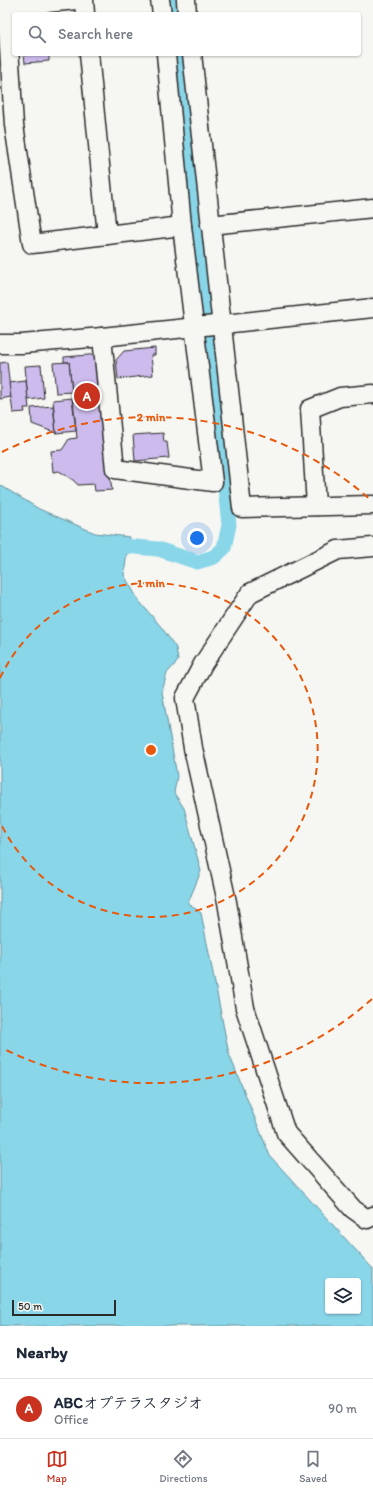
<!DOCTYPE html>
<html lang="en">
<head>
<meta charset="utf-8">
<style>
	:root { --surface:#fff; --page:#f6f6f7; --text:#1f2937; --muted:#747a83; --line:#e0e1e3; --accent:#c8321e }
	body { margin:0; font-family:Itim,"Klee One",sans-serif; background:var(--page); color:var(--text) }
	.controls { position:absolute; right:12px; bottom:12px; display:grid; overflow:hidden; border-radius:4px; box-shadow:0 1px 3px #0004 }
	.controls button { width:36px; height:36px; display:grid; place-items:center; padding:0; border:0; border-bottom:1px solid var(--line); background:var(--surface); color:var(--text); font:20px sans-serif }
	.scale { position:absolute; left:12px; bottom:10px; width:104px; box-sizing:border-box; padding-left:4px; border:2px solid #2b2b2b; border-top:0; font-size:11px; line-height:14px; white-space:nowrap; color:#2b2b2b; -webkit-text-stroke:3px #f6f6f2; paint-order:stroke }
	.you { position:absolute; left:197px; top:538px; width:14px; height:14px; margin:-10px; border:3px solid #fff; border-radius:50%; background:#1a73e8; box-shadow:0 0 0 6px #1a73e833 }
	.badge { display:grid; place-items:center; width:26px; height:26px; border-radius:50%; background:var(--accent); color:#fff; font-size:13px; font-weight:700 }
	.pin { position:absolute; translate:-50% -50%; border:2px solid #fff; box-shadow:0 1px 4px #0006 }
	.list { margin:0; padding:0; list-style:none }
	h2 { display:flex; justify-content:space-between; align-items:center; height:52px; margin:0; padding:0 16px; font-size:17px }
	h2 small { font-size:13px; font-weight:400; color:var(--muted) }
	.list li { display:grid; grid-template-columns:26px 1fr auto; gap:12px; align-items:center; box-sizing:border-box; height:60px; padding:0 16px; border-top:1px solid var(--line) }
	.list b { display:block; font-size:15px; white-space:nowrap }
	.list p { margin:0; font-size:13px; white-space:nowrap; color:var(--muted) }
	.list em { font-size:13px; font-style:normal; color:var(--muted) }
	.icon { flex:none; width:22px; height:22px; fill:none; stroke:currentColor; stroke-width:2; stroke-linecap:round; stroke-linejoin:round }
	.map { position:relative; flex:none; width:373px; height:1326px; overflow:hidden }
	.search { position:absolute; background:var(--surface); box-shadow:0 1px 3px #0004; left:12px; right:12px; top:12px; height:44px; display:flex; align-items:center; gap:10px; box-sizing:border-box; padding:0 14px; border-radius:4px; color:var(--muted); font-size:15px }
	.sheet { height:112px; background:var(--surface) }
	nav { display:flex; justify-content:space-around; align-items:center; box-sizing:border-box; height:56px; border-top:1px solid var(--line); background:var(--surface); font-size:11px; color:var(--muted) }
	nav a { display:grid; justify-items:center; gap:2px }
	nav .on { color:var(--accent) }
	.map>svg:first-child { display:block }
	.water { fill:#89d6e9; stroke:#63929d; fill-rule:evenodd }
	.lines { fill:none; stroke-linecap:round; stroke-linejoin:round }
	.canal { stroke:#89d6e9; stroke-width:15 }
	.building { fill:#ccbbec; stroke:#2b2b2b }
	.minor-casing { stroke:#2b2b2b; stroke-width:21 }
	.minor { stroke:#f6f6f2; stroke-width:18 }
	.ring { fill:none; stroke:#e8590c; stroke-width:2; stroke-dasharray:7 5 }
	.centre { fill:#e8590c; stroke:#f6f6f2; stroke-width:2 }
	.ring-label { font-size:12px; text-anchor:middle; font-weight:bold; fill:#e8590c; stroke:#f6f6f2; stroke-width:3; stroke-linejoin:round; paint-order:stroke }
</style>
</head>
<body>
<div class="map">
<svg width="373" height="1326" viewBox="0 0 373 1326">
	<rect width="100%" height="100%" fill="#f6f6f2"/>
	<filter id="ink" filterUnits="userSpaceOnUse"><feTurbulence type="fractalNoise" baseFrequency=".025" numOctaves="2"/><feDisplacementMap in="SourceGraphic" scale="8" xChannelSelector="R" yChannelSelector="G"/><feConvolveMatrix kernelMatrix="1 2 1 2 8 2 1 2 1" color-interpolation-filters="sRGB"/></filter>
	<g filter="url(#ink)">
		<!-- water -->
		<path class="water" d="M 0,485 L 39,509 L 95,533 L 129,537 L 124,575 L 139,601 L 162,628 L 176,648 L 178,661 L 167,673 L 162,692 L 177,776 L 174,793 L 184,808 L 201,871 L 188,903 L 201,913 L 229,1054 L 270,1156 L 373,1269 L 373,1326 L 0,1326 ZM 328,1281 L 358,1281 L 358,1311 L 328,1311 Z"/>
		<g class="lines">
			<!-- canal -->
			<g class="canal">
				<path d="M 174,0 L 175,14"/>
				<path d="M 124,546 L 158,549 L 197,562 L 214,557 L 224,548 L 229,525 L 179,54"/>
			</g>
		</g>
		<!-- building -->
		<g class="building">
			<path d="M 24,54 L 49,54 L 49,61 L 25,63 Z"/>
			<path d="M 155,348 L 155,355 L 151,355 L 153,375 L 118,379 L 116,360 L 124,351 Z"/>
			<path d="M 100,354 L 112,477 L 110,477 L 112,490 L 95,491 L 94,484 L 78,485 L 73,480 L 59,471 L 53,472 L 51,451 L 62,450 L 69,439 L 77,438 L 69,362 L 64,362 L 64,357 Z"/>
			<path d="M 7,362 L 11,397 L 0,399 L 0,363 Z"/>
			<path d="M 69,362 L 72,392 L 56,393 L 53,363 Z"/>
			<path d="M 41,365 L 44,398 L 28,400 L 25,366 Z"/>
			<path d="M 26,381 L 29,408 L 24,408 L 25,412 L 13,413 L 9,383 Z"/>
			<path d="M 72,398 L 76,431 L 56,433 L 53,400 Z"/>
			<path d="M 53,406 L 56,433 L 32,424 L 31,408 Z"/>
			<path d="M 163,433 L 164,442 L 167,442 L 169,458 L 135,461 L 133,435 Z"/>
		</g>
		<g class="lines">
			<!-- minor casing -->
			<g class="minor-casing">
				<g id="minor">
					<path d="M 6,0 L 14,125 L 32,244 L 182,226"/>
					<path d="M 84,0 L 85,14"/>
					<path d="M 160,0 L 162,14"/>
					<path d="M 186,0 L 187,14"/>
					<path d="M 7,7 L 76,0"/>
					<path d="M 89,54 L 107,235"/>
					<path d="M 192,54 L 242,508 L 373,505"/>
					<path d="M 210,225 L 373,208"/>
					<path d="M 102,337 L 115,469 L 213,482 L 182,226 L 166,54"/>
					<path d="M 0,344 L 22,344 L 102,337 L 373,308"/>
					<path d="M 316,506 L 310,409 L 340,397 L 373,394"/>
					<path d="M 373,547 L 338,550 L 250,593 L 203,664 L 185,698 L 193,748 L 227,902 L 245,1008 L 286,1133 L 353,1209 L 367,1219 L 373,1216"/>
				</g>
			</g>
			<!-- minor -->
			<use href="#minor" class="minor"/>
		</g>
	</g>
	<!-- distance rings -->
	<g class="ring">
		<path d="M0 678A167 167 0 1 1 0 822"/>
		<path d="M372 999A333 333 0 0 1 2 1048M2 452A333 333 0 0 1 372 501"/>
	</g>
	<circle cx="151" cy="750" r="6" class="centre"/>
	<g class="ring-label">
		<text x="151" y="421">2 min</text>
		<text x="151" y="587">1 min</text>
	</g>
</svg>
<div class="controls">
<button><svg class="icon" aria-label="layers" viewBox="0 0 24 24"><path d="M12 4l9 5-9 5-9-5zM3 14l9 5 9-5"/></svg></button>
</div>
<div class="scale">50 m</div>
<div class="you"></div>
<div class="pin badge" style="left:87px;top:396px">A</div>
<div class="search"><svg class="icon" aria-label="search" viewBox="0 0 24 24"><circle cx="10" cy="10" r="6"/><path d="M15 15l6 6"/></svg>Search here</div>
</div>
<section class="sheet">
<h2>Nearby<small></small></h2>
<ul class="list">
<li><span class="badge">A</span><div><b>ABCオプテラスタジオ</b><p>Office</p></div><em>90 m</em></li>
</ul>
</section>
<nav>
<a class="on"><svg class="icon" aria-label="map" viewBox="0 0 24 24"><path d="M3 6l6-2 6 2 6-2v14l-6 2-6-2-6 2zM9 4v14M15 6v14"/></svg>Map</a>
<a><svg class="icon" aria-label="directions" viewBox="0 0 24 24"><path d="M12 3l9 9-9 9-9-9zM9 14v-3h6M13 9l2 2-2 2"/></svg>Directions</a>
<a><svg class="icon" aria-label="saved" viewBox="0 0 24 24"><path d="M7 4h10v16l-5-4-5 4z"/></svg>Saved</a>
</nav>
</body>
</html>
